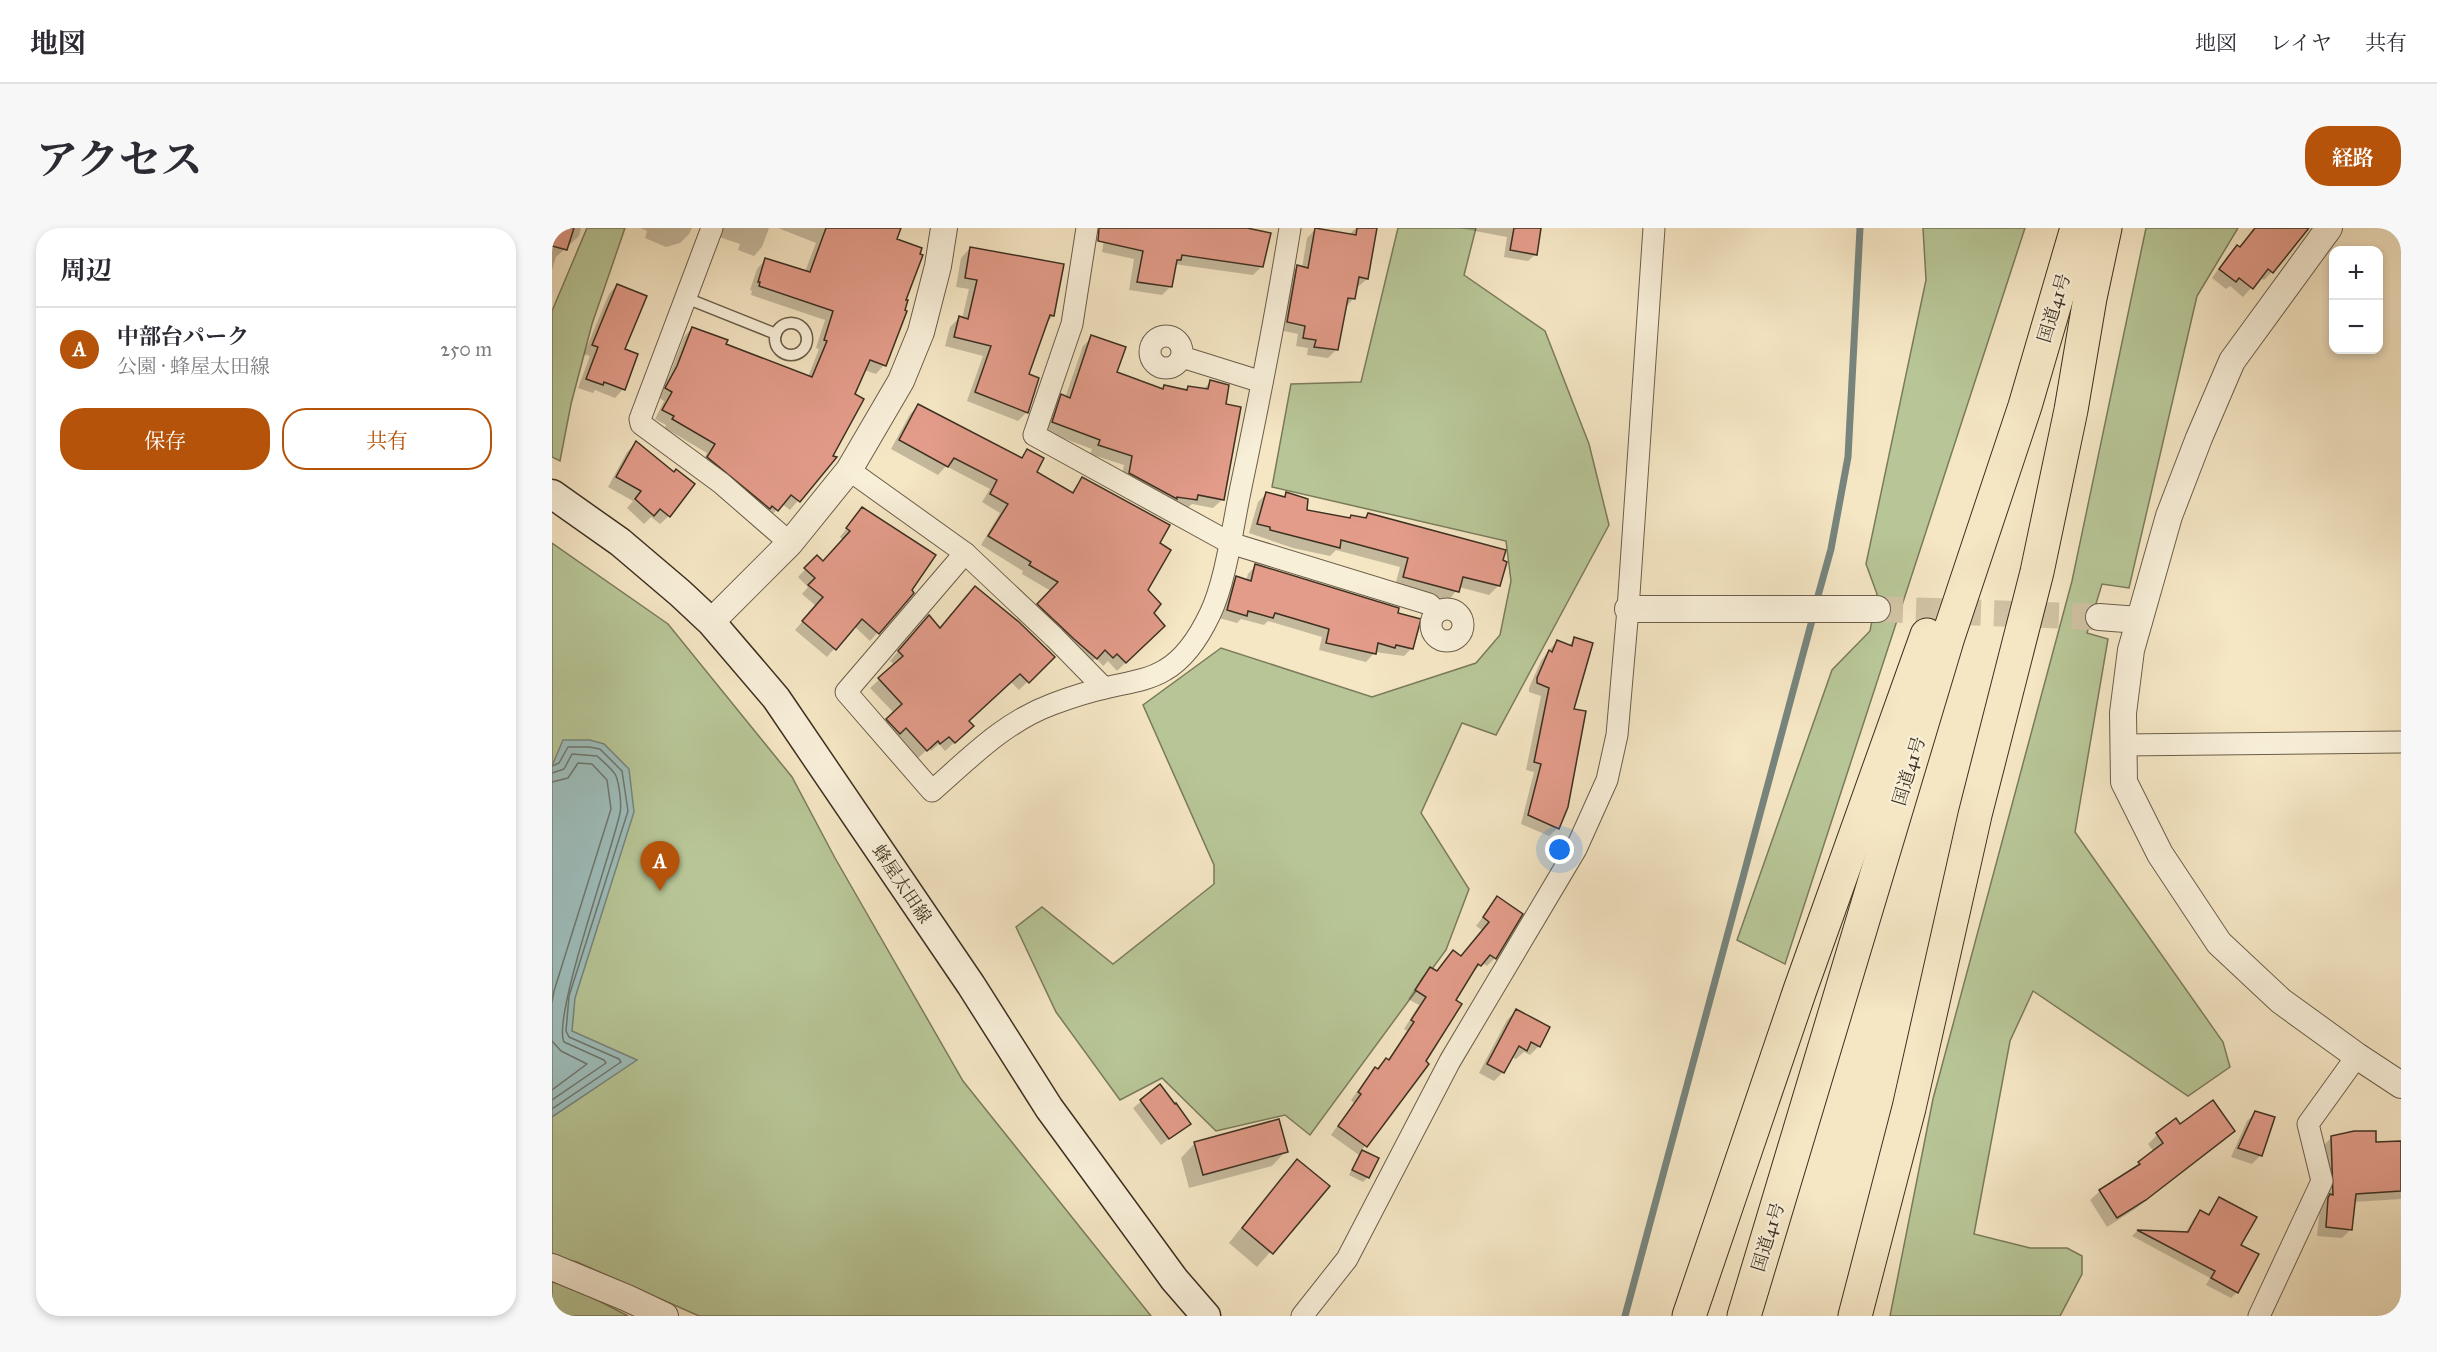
<!DOCTYPE html>
<html lang="ja">
<head>
<meta charset="utf-8">
<style>
	:root { --surface:#fff; --page:#f7f7f7; --text:#2b2b33; --muted:#7c7c81; --line:#e1e1e2; --accent:#b45309 }
	body { margin:0; font-family:"IM FELL Great Primer","Noto Serif JP",serif; background:var(--page); color:var(--text) }
	.controls { position:absolute; right:18px; top:18px; display:grid; overflow:hidden; border-radius:12px; box-shadow:0 3px 9px #0003 }
	.controls button { width:54px; height:54px; display:grid; place-items:center; padding:0; border:0; border-bottom:2px solid var(--line); background:var(--surface); color:var(--text); font:30px sans-serif }
	.you { position:absolute; left:1008px; top:622px; width:21px; height:21px; margin:-15px; border:4px solid #fff; border-radius:50%; background:#1a73e8; box-shadow:0 0 0 9px #1a73e833 }
	.badge { display:grid; place-items:center; width:39px; height:39px; border-radius:50%; background:var(--accent); color:#fff; font-size:20px; font-weight:700 }
	.pin { position:absolute; translate:-50% -50px; filter:drop-shadow(0 2px 3px #0008) }
	.pin::after { content:''; position:absolute; top:32px; width:21px; height:18px; background:inherit; clip-path:polygon(0 0,100% 0,50% 100%) }
	.list { margin:0; padding:0; list-style:none }
	h2 { display:flex; justify-content:space-between; align-items:center; height:78px; margin:0; padding:0 24px; font-size:26px }
	h2 small { font-size:20px; font-weight:400; color:var(--muted) }
	.list li { display:grid; grid-template-columns:39px 1fr auto; gap:18px; align-items:center; box-sizing:border-box; height:84px; padding:0 24px; border-top:2px solid var(--line) }
	.list b { display:block; font-size:22px; white-space:nowrap }
	.list p { margin:0; font-size:20px; white-space:nowrap; color:var(--muted) }
	.list em { font-size:20px; font-style:normal; color:var(--muted) }
	.actions { display:flex; gap:12px; padding:18px 24px }
	.actions a { flex:1; padding:14px 0; border:2px solid var(--accent); border-radius:24px; text-align:center; font-size:21px; color:var(--accent) }
	.actions .main { background:var(--accent); color:#fff }
	.map { position:relative; flex:none; width:1849px; height:1088px; overflow:hidden; border-radius:24px }
	header { display:flex; align-items:center; gap:36px; box-sizing:border-box; height:84px; padding:0 30px; background:var(--surface); border-bottom:2px solid var(--line) }
	header strong { font-size:28px }
	nav { display:flex; gap:33px; margin-inline-start:auto; font-size:21px }
	.intro { display:flex; align-items:center; justify-content:space-between; box-sizing:border-box; height:144px; padding:0 36px }
	h1 { margin:0; font-size:42px }
	.button { padding:15px 27px; border-radius:24px; background:var(--accent); color:#fff; font-size:21px; font-weight:700 }
	main { display:flex; gap:36px; padding:0 36px }
	aside { flex:1; background:var(--surface); border-radius:24px; box-shadow:0 3px 9px #0003 }
	.map>svg:first-child { display:block }
	.green { fill:#b8c697; stroke:#7a7b5c; stroke-width:1.5 }
	.water { fill:#9ebebc; stroke:#77857e; stroke-width:1.5 }
	.shadow { fill:#0003 }
	.lines { fill:none; stroke-linecap:round; stroke-linejoin:round }
	.shore { stroke:#6e776e; stroke-width:1.5 }
	.stream { stroke:#77857e; stroke-width:7 }
	.building { fill:#e39c8a; stroke:#3d3021; stroke-width:1.5 }
	.tertiary-tunnel { stroke:#d0c2a3; stroke-width:26; stroke-dasharray:26 13; stroke-linecap:butt }
	.service-casing { stroke:#6b5e4a; stroke-width:13 }
	.minor-casing { stroke:#6b5e4a; stroke-width:23 }
	.tertiary-casing { stroke:#6b5e4a; stroke-width:28 }
	.secondary-casing { stroke:#3d3021; stroke-width:31 }
	.trunk-casing { stroke:#3d3021; stroke-width:35 }
	.service { stroke:#f8efd9; stroke-width:10 }
	.minor { stroke:#f8efd9; stroke-width:21 }
	.tertiary { stroke:#f8efd9; stroke-width:26 }
	.secondary { stroke:#f8efd9; stroke-width:28 }
	.trunk { stroke:#f5e6c4; stroke-width:33 }
	.labels { text-anchor:middle; dominant-baseline:central; stroke-width:4.5; stroke-linejoin:round; paint-order:stroke }
	.street-label { font-size:18px; fill:#3d3021; stroke:#f8efd9 }
</style>
</head>
<body>
<header>
<strong>地図</strong>
<nav><a>地図</a><a>レイヤ</a><a>共有</a></nav>
</header>
<div class="intro"><h1>アクセス</h1><a class="button">経路</a></div>
<main>
<aside>
<h2>周辺<small></small></h2>
<ul class="list">
<li><span class="badge">A</span><div><b>中部台パーク</b><p>公園 · 蜂屋太田線</p></div><em>250 m</em></li>
</ul>
<div class="actions"><a class="main">保存</a><a>共有</a></div>
</aside>
<div class="map">
<svg width="1849" height="1088" viewBox="0 0 1849 1088">
	<rect width="100%" height="100%" fill="#f5e6c4"/>
	<filter id="stains"><feTurbulence type="fractalNoise" baseFrequency=".00333" numOctaves="4"/><feColorMatrix values="0 0 0 0 .2 0 0 0 0 .09 0 0 0 0 .02 0 0 0 .5 -.17"/></filter>
	<radialGradient id="worn" r=".72"><stop offset=".6" stop-color="#630" stop-opacity="0"/><stop offset="1" stop-color="#630" stop-opacity=".3"/></radialGradient>
	<!-- green -->
	<g class="green">
		<path d="M 35,0 L 73,0 L 40,96 L 19,176 L 8,233 L 0,229 L 0,83 Z"/>
		<path d="M 846,0 L 924,0 L 912,47 L 993,103 L 1037,216 L 1057,297 L 944,507 L 910,495 L 869,585 L 917,661 L 894,722 L 758,907 L 733,887 L 664,903 L 610,850 L 568,872 L 504,784 L 464,699 L 490,679 L 561,736 L 662,656 L 662,637 L 591,477 L 669,420 L 820,469 L 924,435 L 948,407 L 959,353 L 954,313 L 720,259 L 739,156 L 809,154 Z"/>
		<path d="M 1371,0 L 1473,0 L 1233,736 L 1185,712 L 1280,442 L 1318,403 L 1325,366 L 1314,336 L 1374,52 Z"/>
		<path d="M 1594,0 L 1686,0 L 1645,68 L 1577,360 L 1550,356 L 1535,405 L 1556,411 L 1523,604 L 1671,814 L 1678,839 L 1636,868 L 1481,763 L 1458,813 L 1422,1006 L 1478,1020 L 1515,1020 L 1530,1028 L 1530,1046 L 1508,1088 L 1338,1088 L 1381,871 L 1520,353 Z"/>
		<path d="M 0,315 L 116,396 L 240,549 L 283,630 L 411,853 L 599,1088 L 147,1088 L 25,1034 L 0,1028 Z"/>
		<path d="M 0,1054 L 16,1057 L 76,1088 L 0,1088 Z"/>
	</g>
	<!-- water -->
	<path class="water" d="M 11,512 L 38,512 L 52,516 L 77,541 L 82,584 L 23,770 L 20,803 L 85,832 L 0,889 L 0,538 Z"/>
	<!-- shadow -->
	<g class="shadow">
		<path d="M 0,0 L 29,0 L 27,8 L 4,29 L 0,42 Z"/>
		<path d="M 89,0 L 140,0 L 137,6 L 128,15 L 114,19 L 93,10 L 95,3 Z"/>
		<path d="M 160,0 L 217,0 L 210,19 L 202,28 L 186,22 L 188,16 L 164,8 Z"/>
		<path d="M 226,0 L 348,0 L 343,12 L 352,72 L 332,137 L 324,146 L 312,142 L 279,228 L 282,230 L 238,282 L 230,276 L 216,291 L 148,238 L 155,225 L 113,200 L 114,197 L 103,191 L 112,173 L 106,169 L 117,148 L 132,109 L 140,100 L 172,117 L 256,149 L 267,121 L 264,120 L 273,92 L 199,67 L 200,63 L 198,62 L 205,41 L 213,32 L 253,44 L 264,15 Z"/>
		<path d="M 554,0 L 689,0 L 710,38 L 701,47 L 622,36 L 619,58 L 610,67 L 577,62 L 582,31 L 550,24 Z"/>
		<path d="M 804,0 L 817,0 L 815,51 L 806,59 L 804,58 L 802,70 L 794,79 L 784,122 L 776,130 L 755,127 L 756,120 L 744,118 L 746,106 L 727,102 L 737,47 L 745,39 L 750,40 L 755,10 L 763,2 L 798,6 Z"/>
		<path d="M 907,0 L 987,0 L 984,26 L 976,33 L 952,29 L 955,9 Z"/>
		<path d="M 1703,0 L 1754,0 L 1720,44 L 1712,52 L 1708,50 L 1691,69 L 1678,58 L 1674,61 L 1660,50 L 1676,27 L 1685,19 L 1687,20 Z"/>
		<path d="M 418,20 L 510,37 L 501,88 L 494,95 L 475,147 L 475,184 L 466,193 L 415,173 L 431,128 L 393,118 L 398,99 L 407,90 L 410,91 L 417,61 L 404,59 L 409,30 Z"/>
		<path d="M 65,57 L 71,122 L 71,161 L 63,170 L 43,162 L 41,165 L 26,160 L 38,128 L 32,126 L 57,66 Z"/>
		<path d="M 540,109 L 563,145 L 610,162 L 612,159 L 633,163 L 637,159 L 650,162 L 659,154 L 672,177 L 670,272 L 661,280 L 640,276 L 635,280 L 569,254 L 572,237 L 538,226 L 540,221 L 492,203 L 501,177 L 510,168 L 513,170 L 531,118 Z"/>
		<path d="M 366,178 L 468,231 L 475,223 L 483,245 L 519,265 L 530,251 L 606,316 L 594,363 L 600,385 L 611,398 L 565,443 L 556,433 L 551,438 L 544,430 L 535,438 L 478,385 L 499,363 L 470,346 L 471,343 L 429,317 L 448,285 L 430,274 L 438,261 L 394,238 L 386,247 L 339,221 L 358,186 Z"/>
		<path d="M 84,215 L 117,288 L 108,296 L 99,289 L 92,296 L 75,280 L 81,273 L 56,259 L 75,224 Z"/>
		<path d="M 715,265 L 730,270 L 734,266 L 753,283 L 797,291 L 800,288 L 811,291 L 816,286 L 953,335 L 946,358 L 937,367 L 907,359 L 897,372 L 843,358 L 848,339 L 784,322 L 778,328 L 741,320 L 697,305 L 706,274 Z"/>
		<path d="M 310,281 L 360,365 L 318,413 L 302,398 L 275,429 L 243,402 L 264,378 L 250,366 L 256,359 L 246,349 L 265,329 L 271,335 L 291,312 L 288,309 Z"/>
		<path d="M 703,338 L 844,386 L 860,420 L 852,428 L 823,424 L 814,434 L 767,422 L 770,409 L 716,393 L 712,397 L 689,391 L 685,395 L 667,390 L 677,358 L 684,350 L 694,353 L 696,346 Z"/>
		<path d="M 368,397 L 388,402 L 501,429 L 467,462 L 459,454 L 415,494 L 412,506 L 393,523 L 387,516 L 379,523 L 377,520 L 365,531 L 327,500 L 342,485 L 318,460 L 343,437 L 338,433 Z"/>
		<path d="M 1023,411 L 1020,482 L 1006,600 L 997,608 L 969,596 L 982,544 L 974,542 L 989,468 L 977,464 L 977,460 L 989,433 L 997,422 L 1005,414 L 1016,418 Z"/>
		<path d="M 945,670 L 969,686 L 943,730 L 935,738 L 930,735 L 920,745 L 902,772 L 872,834 L 875,836 L 809,923 L 825,931 L 815,950 L 811,954 L 797,947 L 807,927 L 779,907 L 802,875 L 799,872 L 816,849 L 834,832 L 835,833 L 855,803 L 852,801 L 867,777 L 856,771 L 870,749 L 878,741 L 884,744 L 901,724 L 908,729 L 930,702 L 924,698 Z"/>
		<path d="M 964,783 L 987,818 L 978,827 L 972,824 L 964,831 L 959,829 L 951,844 L 942,853 L 927,845 L 955,792 Z"/>
		<path d="M 607,859 L 637,896 L 609,917 L 581,880 Z"/>
		<path d="M 1704,885 L 1721,890 L 1708,928 L 1700,936 L 1679,929 L 1695,893 Z"/>
		<path d="M 1628,898 L 1681,903 L 1583,981 L 1555,999 L 1538,972 L 1548,963 L 1578,944 L 1602,924 L 1596,916 L 1605,907 Z"/>
		<path d="M 1780,909 L 1823,915 L 1849,914 L 1849,971 L 1801,974 L 1799,1001 L 1790,1010 L 1765,1008 L 1768,980 L 1773,973 L 1771,918 Z"/>
		<path d="M 643,915 L 734,923 L 720,938 L 637,960 L 629,930 Z"/>
		<path d="M 746,933 L 776,958 L 705,1039 L 677,1015 L 731,947 Z"/>
		<path d="M 1668,970 L 1687,1017 L 1685,1064 L 1679,1070 L 1654,1057 L 1658,1050 L 1580,1008 L 1585,1003 L 1633,1006 L 1642,990 L 1649,984 L 1655,987 Z"/>
	</g>
	<g class="lines">
		<!-- shore -->
		<g class="shore">
			<path d="M 0,538 L 7,535 L 16,519 L 37,519 L 48,521 L 70,543 L 76,583 L 17,768 L 14,803 L 17,809 L 67,831 L 69,834 L 0,881"/>
			<path d="M 0,545 L 12,541 L 20,526 L 45,528 C 50,533 61,541 64,548 C 67,556 70,576 68,585 C 60,623 0,790 12,814 L 52,832 L 54,835 L 0,872"/>
			<path d="M 0,554 L 16,550 L 26,535 L 40,536 L 55,552 L 59,581 L 2,763 L 0,774"/>
			<path d="M 0,813 L 9,823 L 35,836 L 0,862"/>
		</g>
		<!-- stream -->
		<g class="stream">
			<path d="M 1264,375 L 1279,321 L 1296,229 L 1308,0"/>
			<path d="M 1073,1088 L 1262,385"/>
		</g>
	</g>
	<!-- building -->
	<g class="building">
		<path d="M 0,0 L 22,0 L 15,22 L 0,18 Z"/>
		<path d="M 274,0 L 349,0 L 345,11 L 370,20 L 368,26 L 371,27 L 354,72 L 356,72 L 353,82 L 355,83 L 334,138 L 318,132 L 303,166 L 312,171 L 281,228 L 285,229 L 248,274 L 239,267 L 226,283 L 220,278 L 218,281 L 155,229 L 163,216 L 120,191 L 122,188 L 110,182 L 120,164 L 113,160 L 125,138 L 140,99 L 176,112 L 174,116 L 260,149 L 275,113 L 272,112 L 281,83 L 207,58 L 208,54 L 206,54 L 213,30 L 258,44 Z"/>
		<path d="M 547,0 L 695,0 L 719,5 L 711,39 L 630,27 L 629,32 L 625,32 L 620,59 L 585,54 L 591,23 L 546,13 Z"/>
		<path d="M 763,0 L 804,7 L 805,0 L 825,0 L 816,51 L 807,49 L 803,71 L 796,70 L 786,122 L 762,119 L 764,112 L 751,110 L 753,98 L 735,94 L 745,37 L 756,40 Z"/>
		<path d="M 962,0 L 989,0 L 985,27 L 958,22 Z"/>
		<path d="M 1703,0 L 1757,0 L 1721,45 L 1716,41 L 1701,61 L 1687,50 L 1684,54 L 1667,41 L 1685,17 L 1688,19 Z"/>
		<path d="M 418,19 L 512,36 L 502,88 L 498,87 L 477,146 L 487,150 L 476,185 L 423,164 L 439,118 L 402,109 L 407,88 L 416,91 L 425,52 L 413,50 Z"/>
		<path d="M 65,56 L 95,68 L 73,121 L 86,126 L 73,162 L 52,154 L 51,157 L 34,151 L 46,119 L 40,117 Z"/>
		<path d="M 539,107 L 574,119 L 565,144 L 611,161 L 612,157 L 635,162 L 636,158 L 656,161 L 658,152 L 677,157 L 674,176 L 689,179 L 672,272 L 646,267 L 645,272 L 625,269 L 625,271 L 577,245 L 580,228 L 546,217 L 548,212 L 500,194 L 509,166 L 518,170 Z"/>
		<path d="M 366,176 L 470,230 L 475,221 L 492,230 L 485,244 L 521,265 L 530,249 L 618,297 L 608,315 L 619,322 L 596,362 L 609,376 L 602,385 L 613,398 L 574,435 L 565,426 L 561,430 L 553,422 L 545,431 L 522,411 L 485,376 L 506,354 L 477,337 L 479,334 L 436,308 L 456,276 L 438,266 L 445,252 L 402,230 L 396,239 L 347,212 Z"/>
		<path d="M 84,213 L 122,244 L 124,241 L 143,256 L 118,289 L 108,281 L 102,288 L 83,271 L 89,263 L 64,249 Z"/>
		<path d="M 714,264 L 733,269 L 734,264 L 756,271 L 755,282 L 798,290 L 799,287 L 814,290 L 816,285 L 954,322 L 951,332 L 955,334 L 948,358 L 911,349 L 907,364 L 851,349 L 856,330 L 789,312 L 788,320 L 718,302 L 718,299 L 705,296 Z"/>
		<path d="M 310,279 L 384,327 L 360,362 L 362,365 L 327,406 L 310,391 L 284,422 L 250,393 L 271,369 L 256,357 L 263,350 L 252,340 L 265,327 L 271,333 L 298,303 L 294,300 Z"/>
		<path d="M 703,336 L 847,380 L 846,385 L 869,391 L 861,421 L 844,417 L 843,420 L 826,415 L 824,426 L 774,415 L 777,401 L 723,385 L 721,390 L 696,383 L 695,388 L 675,382 L 684,348 L 699,353 Z"/>
		<path d="M 423,358 L 467,394 L 503,429 L 477,455 L 468,446 L 417,493 L 422,498 L 403,515 L 397,509 L 388,516 L 386,513 L 375,523 L 354,500 L 348,506 L 334,491 L 350,476 L 326,450 L 351,428 L 346,423 L 377,387 L 388,400 Z"/>
		<path d="M 1022,409 L 1041,415 L 1022,481 L 1034,483 L 1016,579 L 1007,601 L 976,587 L 989,536 L 982,534 L 997,460 L 985,455 L 985,450 L 997,422 L 1000,424 L 1005,412 L 1020,418 Z"/>
		<path d="M 945,668 L 971,686 L 944,731 L 938,727 L 929,738 L 926,736 L 904,772 L 910,776 L 874,833 L 877,836 L 815,919 L 786,898 L 809,866 L 806,864 L 823,839 L 826,841 L 834,830 L 837,832 L 862,794 L 859,792 L 874,769 L 863,762 L 878,739 L 885,743 L 901,722 L 909,728 L 937,694 L 931,689 Z"/>
		<path d="M 964,781 L 998,799 L 988,819 L 979,814 L 975,823 L 967,818 L 952,845 L 935,836 Z"/>
		<path d="M 608,856 L 623,876 L 624,875 L 639,896 L 617,911 L 588,872 Z"/>
		<path d="M 1661,872 L 1683,903 L 1594,972 L 1565,990 L 1547,962 L 1588,936 L 1586,934 L 1611,915 L 1604,905 L 1624,890 L 1628,896 Z"/>
		<path d="M 1703,883 L 1723,889 L 1710,928 L 1686,920 Z"/>
		<path d="M 727,891 L 736,924 L 651,947 L 642,914 Z"/>
		<path d="M 1802,903 L 1824,903 L 1824,914 L 1849,913 L 1849,963 L 1804,966 L 1800,1002 L 1774,999 L 1776,970 L 1778,966 L 1781,967 L 1779,908 Z"/>
		<path d="M 810,922 L 827,930 L 817,950 L 800,942 Z"/>
		<path d="M 745,931 L 778,958 L 721,1026 L 690,1000 Z"/>
		<path d="M 1667,969 L 1705,989 L 1689,1017 L 1707,1026 L 1686,1065 L 1659,1050 L 1663,1043 L 1585,1002 L 1636,1004 L 1648,982 L 1657,987 Z"/>
	</g>
	<g class="lines">
		<!-- tertiary-tunnel -->
		<path class="tertiary-tunnel" d="M 1325,381 L 1547,389"/>
		<!-- service casing -->
		<g class="service-casing">
			<g id="service">
				<path d="M 134,70 L 224,106"/>
				<circle cx="239" cy="111" r="16"/>
			</g>
		</g>
		<!-- minor casing -->
		<g class="minor-casing">
			<g id="minor">
				<path d="M 160,0 L 88,191 L 89,196 L 169,255 L 238,315"/>
				<path d="M 535,0 L 520,96 L 482,207 L 678,315 L 877,376 L 885,384"/>
				<circle cx="614" cy="124" r="16"/>
				<path d="M 630,129 L 710,154"/>
				<path d="M 297,242 L 413,325 L 502,409 L 552,460"/>
				<path d="M 413,325 L 294,464 L 380,563 C 418,530 452,494 501,476 C 517,470 535,464 553,460 C 573,455 595,453 613,442 C 634,430 648,407 658,386 C 674,353 681,296 689,259 C 707,173 724,87 738,0"/>
				<circle cx="895" cy="397" r="16"/>
				<path d="M 1570,517 L 1849,514"/>
				<path d="M 750,1088 L 795,1031 L 898,833 L 1024,621 L 1055,552 L 1065,507 L 1076,381 L 1102,0"/>
				<path d="M 1707,1088 L 1770,953 L 1756,896 L 1805,828"/>
			</g>
		</g>
		<!-- tertiary casing -->
		<g class="tertiary-casing">
			<g id="tertiary">
				<path d="M 1777,0 L 1680,133 L 1647,210 L 1617,288 L 1579,422 L 1571,485 L 1572,554 L 1608,626 L 1667,715 L 1729,773 L 1805,828 L 1849,857"/>
				<path d="M 1076,381 L 1325,381"/>
				<path d="M 1547,389 L 1587,392"/>
				<path d="M 159,394 L 238,315 L 297,242 L 349,153 L 369,104 L 386,38 L 392,0"/>
				<path d="M 0,1039 L 75,1070 L 113,1088"/>
			</g>
		</g>
		<!-- secondary casing -->
		<g class="secondary-casing">
			<path id="secondary" d="M 0,266 L 68,314 L 128,365 L 159,394 L 224,470 L 419,757 L 497,880 L 622,1051 L 654,1088"/>
		</g>
		<!-- trunk casing -->
		<g class="trunk-casing">
			<g id="trunk">
				<path d="M 1137,1088 L 1248,762 L 1375,407"/>
				<path d="M 1192,1088 L 1396,409 L 1473,178 L 1525,0"/>
				<path d="M 1303,1088 L 1357,880 L 1423,587 L 1485,344 L 1519,182 L 1538,70 L 1553,0"/>
			</g>
		</g>
		<!-- service -->
		<use href="#service" class="service"/>
		<!-- minor -->
		<use href="#minor" class="minor"/>
		<!-- tertiary -->
		<use href="#tertiary" class="tertiary"/>
		<!-- secondary -->
		<use href="#secondary" class="secondary"/>
		<!-- trunk -->
		<use href="#trunk" class="trunk"/>
	</g>
	<g class="labels">
		<!-- street labels -->
		<g class="street-label">
			<text transform="translate(1502 80) rotate(-73)">国道41号</text>
			<text transform="translate(1357 543) rotate(-73)">国道41号</text>
			<text transform="translate(350 656) rotate(56)">蜂屋太田線</text>
			<text transform="translate(1216 1009) rotate(-73)">国道41号</text>
		</g>
	</g>
	<rect width="100%" height="100%" filter="url(#stains)"/>
	<rect width="100%" height="100%" fill="url(#worn)"/>
</svg>
<div class="controls">
<button>+</button>
<button>−</button>
</div>
<div class="you"></div>
<div class="pin badge" style="left:108px;top:663px">A</div>
</div>
</main>
</body>
</html>
